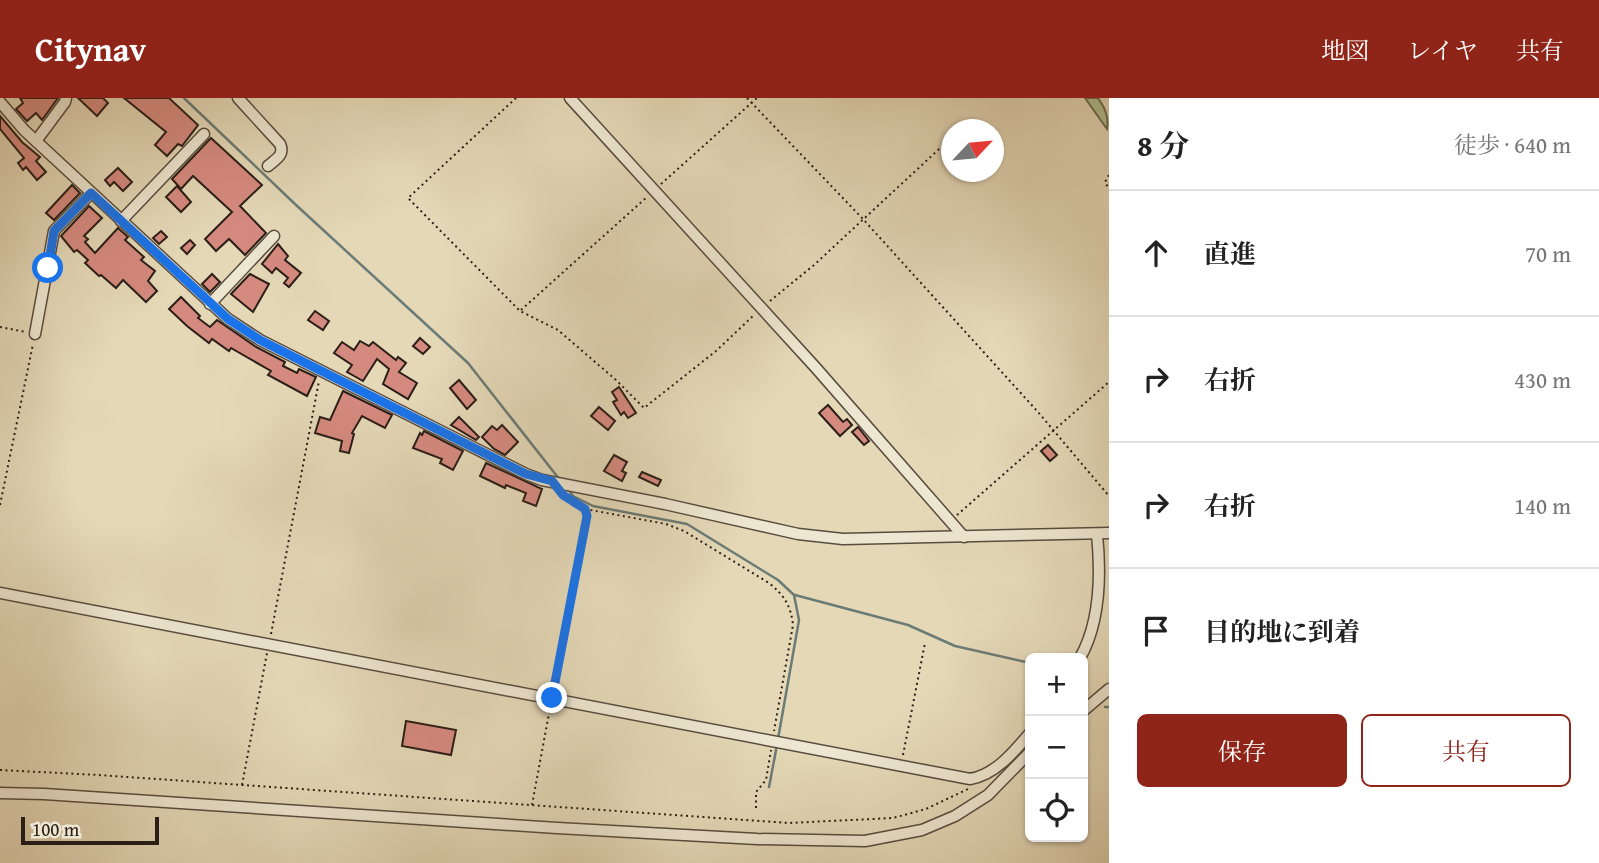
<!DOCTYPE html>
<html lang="ja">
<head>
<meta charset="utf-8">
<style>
	:root { --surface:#fff; --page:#f6f6f6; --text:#222; --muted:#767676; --line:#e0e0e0; --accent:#8f2418 }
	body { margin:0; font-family:"Gentium Book Plus","Noto Serif JP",serif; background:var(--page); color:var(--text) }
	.controls { position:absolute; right:21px; bottom:21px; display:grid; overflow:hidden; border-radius:10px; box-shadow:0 2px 5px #0004 }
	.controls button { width:63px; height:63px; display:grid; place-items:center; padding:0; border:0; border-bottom:2px solid var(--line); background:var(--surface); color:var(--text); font:35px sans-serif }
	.compass { position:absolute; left:941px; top:21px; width:63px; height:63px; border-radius:50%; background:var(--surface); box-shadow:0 2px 5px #0004; rotate:64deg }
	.scale { position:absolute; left:21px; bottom:18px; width:138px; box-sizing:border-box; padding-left:7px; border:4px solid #2b1e17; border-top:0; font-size:19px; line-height:24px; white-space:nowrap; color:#2b1e17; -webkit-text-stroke:5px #ede6d0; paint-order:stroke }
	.stop { position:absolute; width:21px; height:21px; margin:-16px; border:5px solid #1a73e8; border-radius:50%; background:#fff }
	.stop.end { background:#1a73e8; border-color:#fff; box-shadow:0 2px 7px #0008 }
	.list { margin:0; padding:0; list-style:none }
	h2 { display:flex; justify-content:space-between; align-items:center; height:91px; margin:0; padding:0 28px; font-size:30px }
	h2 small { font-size:23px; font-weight:400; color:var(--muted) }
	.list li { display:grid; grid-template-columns:46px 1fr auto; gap:21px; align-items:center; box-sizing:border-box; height:126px; padding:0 28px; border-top:2px solid var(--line) }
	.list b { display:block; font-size:26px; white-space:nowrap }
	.list em { font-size:23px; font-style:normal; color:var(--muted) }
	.actions { display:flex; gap:14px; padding:21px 28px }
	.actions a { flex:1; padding:16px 0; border:2px solid var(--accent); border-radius:10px; text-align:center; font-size:24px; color:var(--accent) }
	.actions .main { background:var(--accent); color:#fff }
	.icon { flex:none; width:38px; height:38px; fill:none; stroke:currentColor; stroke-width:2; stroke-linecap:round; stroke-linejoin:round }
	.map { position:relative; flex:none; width:1109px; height:765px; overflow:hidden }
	header { display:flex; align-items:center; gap:42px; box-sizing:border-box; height:98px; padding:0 35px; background:var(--accent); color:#fff }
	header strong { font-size:33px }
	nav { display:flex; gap:38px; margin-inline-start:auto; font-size:24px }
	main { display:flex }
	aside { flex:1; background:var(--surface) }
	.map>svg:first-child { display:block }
	.green { fill:#b1bf91; stroke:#6e6e54; stroke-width:2 }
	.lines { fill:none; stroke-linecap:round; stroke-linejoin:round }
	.stream { stroke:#6b7b75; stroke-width:2.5 }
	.building { fill:#d58a7f; stroke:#2b1e17; stroke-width:2 }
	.minor-casing { stroke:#594c3f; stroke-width:13 }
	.path { stroke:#2b1e17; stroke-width:2; stroke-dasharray:2 3.5; stroke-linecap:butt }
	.minor { stroke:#ede6d0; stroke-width:10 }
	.route { stroke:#1a73e8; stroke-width:9 }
</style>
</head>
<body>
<header>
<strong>Citynav</strong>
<nav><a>地図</a><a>レイヤ</a><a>共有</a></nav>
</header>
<main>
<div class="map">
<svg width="1109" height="765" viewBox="0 0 1109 765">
	<rect width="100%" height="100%" fill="#e4d8b7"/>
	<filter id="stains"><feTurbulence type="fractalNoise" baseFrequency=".00286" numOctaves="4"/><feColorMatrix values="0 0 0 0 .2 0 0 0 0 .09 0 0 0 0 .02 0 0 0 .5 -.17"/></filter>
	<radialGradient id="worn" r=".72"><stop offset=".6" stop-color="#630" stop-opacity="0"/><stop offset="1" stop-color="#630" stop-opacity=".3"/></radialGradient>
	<!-- green -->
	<path class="green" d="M 1085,0 L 1098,0 C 1105,10 1109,19 1107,31 Z"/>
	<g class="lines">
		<!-- stream -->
		<g class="stream">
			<path d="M 184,0 L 296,107 L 468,265 L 560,382"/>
			<path d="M 569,392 L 573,398 L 593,408 L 687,426 L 778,482 L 794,497 L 799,522 L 778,641"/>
			<path d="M 795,497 L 908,527 L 955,548 L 1030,565"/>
			<path d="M 1083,580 L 1086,583"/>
			<path d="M 1105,609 L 1109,609"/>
			<path d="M 769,689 L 777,647"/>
		</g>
	</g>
	<!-- building -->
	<g class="building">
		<path d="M 20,0 L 58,0 L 42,22 L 36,15 L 27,23 L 16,11 L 23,5 Z"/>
		<path d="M 78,0 L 103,0 L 108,5 L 97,18 Z"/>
		<path d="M 124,0 L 169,0 L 198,27 L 182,48 L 178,46 L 167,58 L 155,47 L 166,34 Z"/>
		<path d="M 0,18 L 22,44 L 40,59 L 36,63 L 46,74 L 37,82 L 26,69 L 23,72 L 18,65 L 24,60 L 0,31 Z"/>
		<path d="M 211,40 L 262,87 L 240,108 L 266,135 L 245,157 L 229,141 L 216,153 L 205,141 L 232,114 L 193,78 L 181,91 L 172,81 Z"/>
		<path d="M 118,70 L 132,84 L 123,93 L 114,84 L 110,88 L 105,82 Z"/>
		<path d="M 72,87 L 80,95 L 54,122 L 46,115 Z"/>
		<path d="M 177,88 L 191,104 L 181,114 L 166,99 Z"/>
		<path d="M 89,108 L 102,120 L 84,138 L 88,141 L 85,144 L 95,155 L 118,130 L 128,139 L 125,142 L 144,159 L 141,162 L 155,173 L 148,183 L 157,193 L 146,204 L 123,182 L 116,190 L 101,177 L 99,178 L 85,165 L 88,162 L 77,152 L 74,154 L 61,138 Z"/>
		<path d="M 161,133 L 167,139 L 159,146 L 153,140 Z"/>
		<path d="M 190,142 L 195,147 L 187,156 L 181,150 Z"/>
		<path d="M 278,146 L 288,158 L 285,162 L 301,175 L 289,189 L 284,185 L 288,180 L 276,170 L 272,175 L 262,166 Z"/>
		<path d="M 212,176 L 220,184 L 210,194 L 202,186 Z"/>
		<path d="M 250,176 L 269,186 L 253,214 L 231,196 Z"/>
		<path d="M 181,199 L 200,218 L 198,220 L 210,229 L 217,222 L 256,249 L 285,264 L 283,268 L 297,275 L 299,271 L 316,279 L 307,298 L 268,277 L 271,273 L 231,250 L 229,253 L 212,241 L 209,245 L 187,228 L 169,211 Z"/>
		<path d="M 315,213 L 329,223 L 323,232 L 308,222 Z"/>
		<path d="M 420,240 L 430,249 L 423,256 L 413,248 Z"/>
		<path d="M 360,243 L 369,248 L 373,244 L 396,262 L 398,259 L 406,265 L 399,274 L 417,285 L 408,301 L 383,286 L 389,271 L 377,261 L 363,283 L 347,274 L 352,267 L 334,255 L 342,244 L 354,252 Z"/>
		<path d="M 459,282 L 476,302 L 467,311 L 450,290 Z"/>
		<path d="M 619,289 L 636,315 L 628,320 L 624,314 L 621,317 L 613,304 L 617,302 L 612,294 Z"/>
		<path d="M 343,293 L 392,317 L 385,330 L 362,318 L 352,335 L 354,336 L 349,355 L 340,353 L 342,343 L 315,335 L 320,319 L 330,322 Z"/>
		<path d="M 828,307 L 843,324 L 847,321 L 852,327 L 840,338 L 819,315 Z"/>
		<path d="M 599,309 L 615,323 L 608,332 L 591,318 Z"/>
		<path d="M 459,319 L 479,339 L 476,342 L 451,327 Z"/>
		<path d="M 502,327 L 518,344 L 505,357 L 494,351 L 482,339 L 492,328 L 497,332 Z"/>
		<path d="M 858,329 L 869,343 L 864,347 L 852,334 Z"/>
		<path d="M 424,333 L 463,353 L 453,372 L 440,365 L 442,361 L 413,350 L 420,335 L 422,337 Z"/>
		<path d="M 1048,347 L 1057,357 L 1050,363 L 1041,353 Z"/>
		<path d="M 614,357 L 627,364 L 622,373 L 626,375 L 622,383 L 604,373 Z"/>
		<path d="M 486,365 L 542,391 L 536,408 L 523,403 L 526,395 L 506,387 L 505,390 L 480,378 Z"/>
		<path d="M 642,374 L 661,382 L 658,388 L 639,379 Z"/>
		<path d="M 406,623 L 456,632 L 451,657 L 402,648 Z"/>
	</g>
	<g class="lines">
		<!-- minor casing -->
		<g class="minor-casing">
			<g id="minor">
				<path d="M 238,0 L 280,46 C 285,57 276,61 268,68"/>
				<path d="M 570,0 L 816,270 L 964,439"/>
				<path d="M 0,4 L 24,32 L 228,221 L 260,242 L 526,376 L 542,382 L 665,406 L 798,436 L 843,441 L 1109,435"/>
				<path d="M 36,43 L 65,4 L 66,0"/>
				<path d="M 121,123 L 204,36"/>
				<path d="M 210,206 L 274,138"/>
				<path d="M 35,236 L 54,133 L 91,95"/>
				<path d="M 0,495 L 970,681 C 995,677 1014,654 1030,635"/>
				<path d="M 1080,560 C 1100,525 1101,476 1097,436"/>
				<path d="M 1083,613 L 1109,591"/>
				<path d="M 0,695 L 44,696 L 557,730 L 757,741 L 865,743 L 922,732 L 955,718 L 988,697 L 1030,654"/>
			</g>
		</g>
		<!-- path -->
		<g class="path">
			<path d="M 516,0 L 408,100 L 520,213 L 558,232 L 616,282 L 644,310 L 716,253 L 753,218"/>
			<path d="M 747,0 L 862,120 L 1038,314 L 1109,398"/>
			<path d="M 1109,77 L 1105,84 L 1109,91"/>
			<path d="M 661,86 L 757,0"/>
			<path d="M 770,203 L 814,167 L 951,40"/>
			<path d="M 521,212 L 647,99"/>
			<path d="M 0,229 L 26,234"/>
			<path d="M 0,407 L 33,246"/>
			<path d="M 585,411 L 666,426 L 684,433 L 769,485 C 784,497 791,508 793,527 L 774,633"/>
			<path d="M 957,417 L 1109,284"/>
			<path d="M 271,536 L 319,283"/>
			<path d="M 554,590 L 587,418 L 585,411 L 564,397"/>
			<path d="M 903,657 L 925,545"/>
			<path d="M 0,672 L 99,677 L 789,725 L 893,720 L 926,711 L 968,691"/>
			<path d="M 242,687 L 267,555"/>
			<path d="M 532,707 L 550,610"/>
			<path d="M 756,710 L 756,694 L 766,682 L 771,652"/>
		</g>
		<!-- minor -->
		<use href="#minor" class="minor"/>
	</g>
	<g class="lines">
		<!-- route -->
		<path class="route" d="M 48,170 L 54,133 L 91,95 L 228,221 L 260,242 L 526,376 L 552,383 L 563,397 L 585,411 L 587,418 L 552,600"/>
	</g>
	<rect width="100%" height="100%" filter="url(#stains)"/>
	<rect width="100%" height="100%" fill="url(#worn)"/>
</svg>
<div class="controls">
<button>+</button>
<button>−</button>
<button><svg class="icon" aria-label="locate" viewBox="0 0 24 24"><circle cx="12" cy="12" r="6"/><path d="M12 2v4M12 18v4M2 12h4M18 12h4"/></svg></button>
</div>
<svg class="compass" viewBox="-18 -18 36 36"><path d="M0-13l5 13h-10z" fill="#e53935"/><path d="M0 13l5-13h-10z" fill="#767676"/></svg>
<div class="scale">100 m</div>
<div class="stop" style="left:48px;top:170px"></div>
<div class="stop end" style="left:552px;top:600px"></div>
</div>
<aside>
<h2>8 分<small>徒歩 · 640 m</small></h2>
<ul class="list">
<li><svg class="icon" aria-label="ahead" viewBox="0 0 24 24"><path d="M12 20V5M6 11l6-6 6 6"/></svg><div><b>直進</b></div><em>70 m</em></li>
<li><svg class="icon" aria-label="right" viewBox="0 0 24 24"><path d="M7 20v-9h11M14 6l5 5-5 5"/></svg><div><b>右折</b></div><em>430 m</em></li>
<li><svg class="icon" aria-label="right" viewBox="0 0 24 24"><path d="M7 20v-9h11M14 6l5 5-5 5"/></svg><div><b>右折</b></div><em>140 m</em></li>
<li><svg class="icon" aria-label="arrive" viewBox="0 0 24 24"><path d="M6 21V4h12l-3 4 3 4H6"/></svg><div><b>目的地に到着</b></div></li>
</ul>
<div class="actions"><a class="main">保存</a><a>共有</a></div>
</aside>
</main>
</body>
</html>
